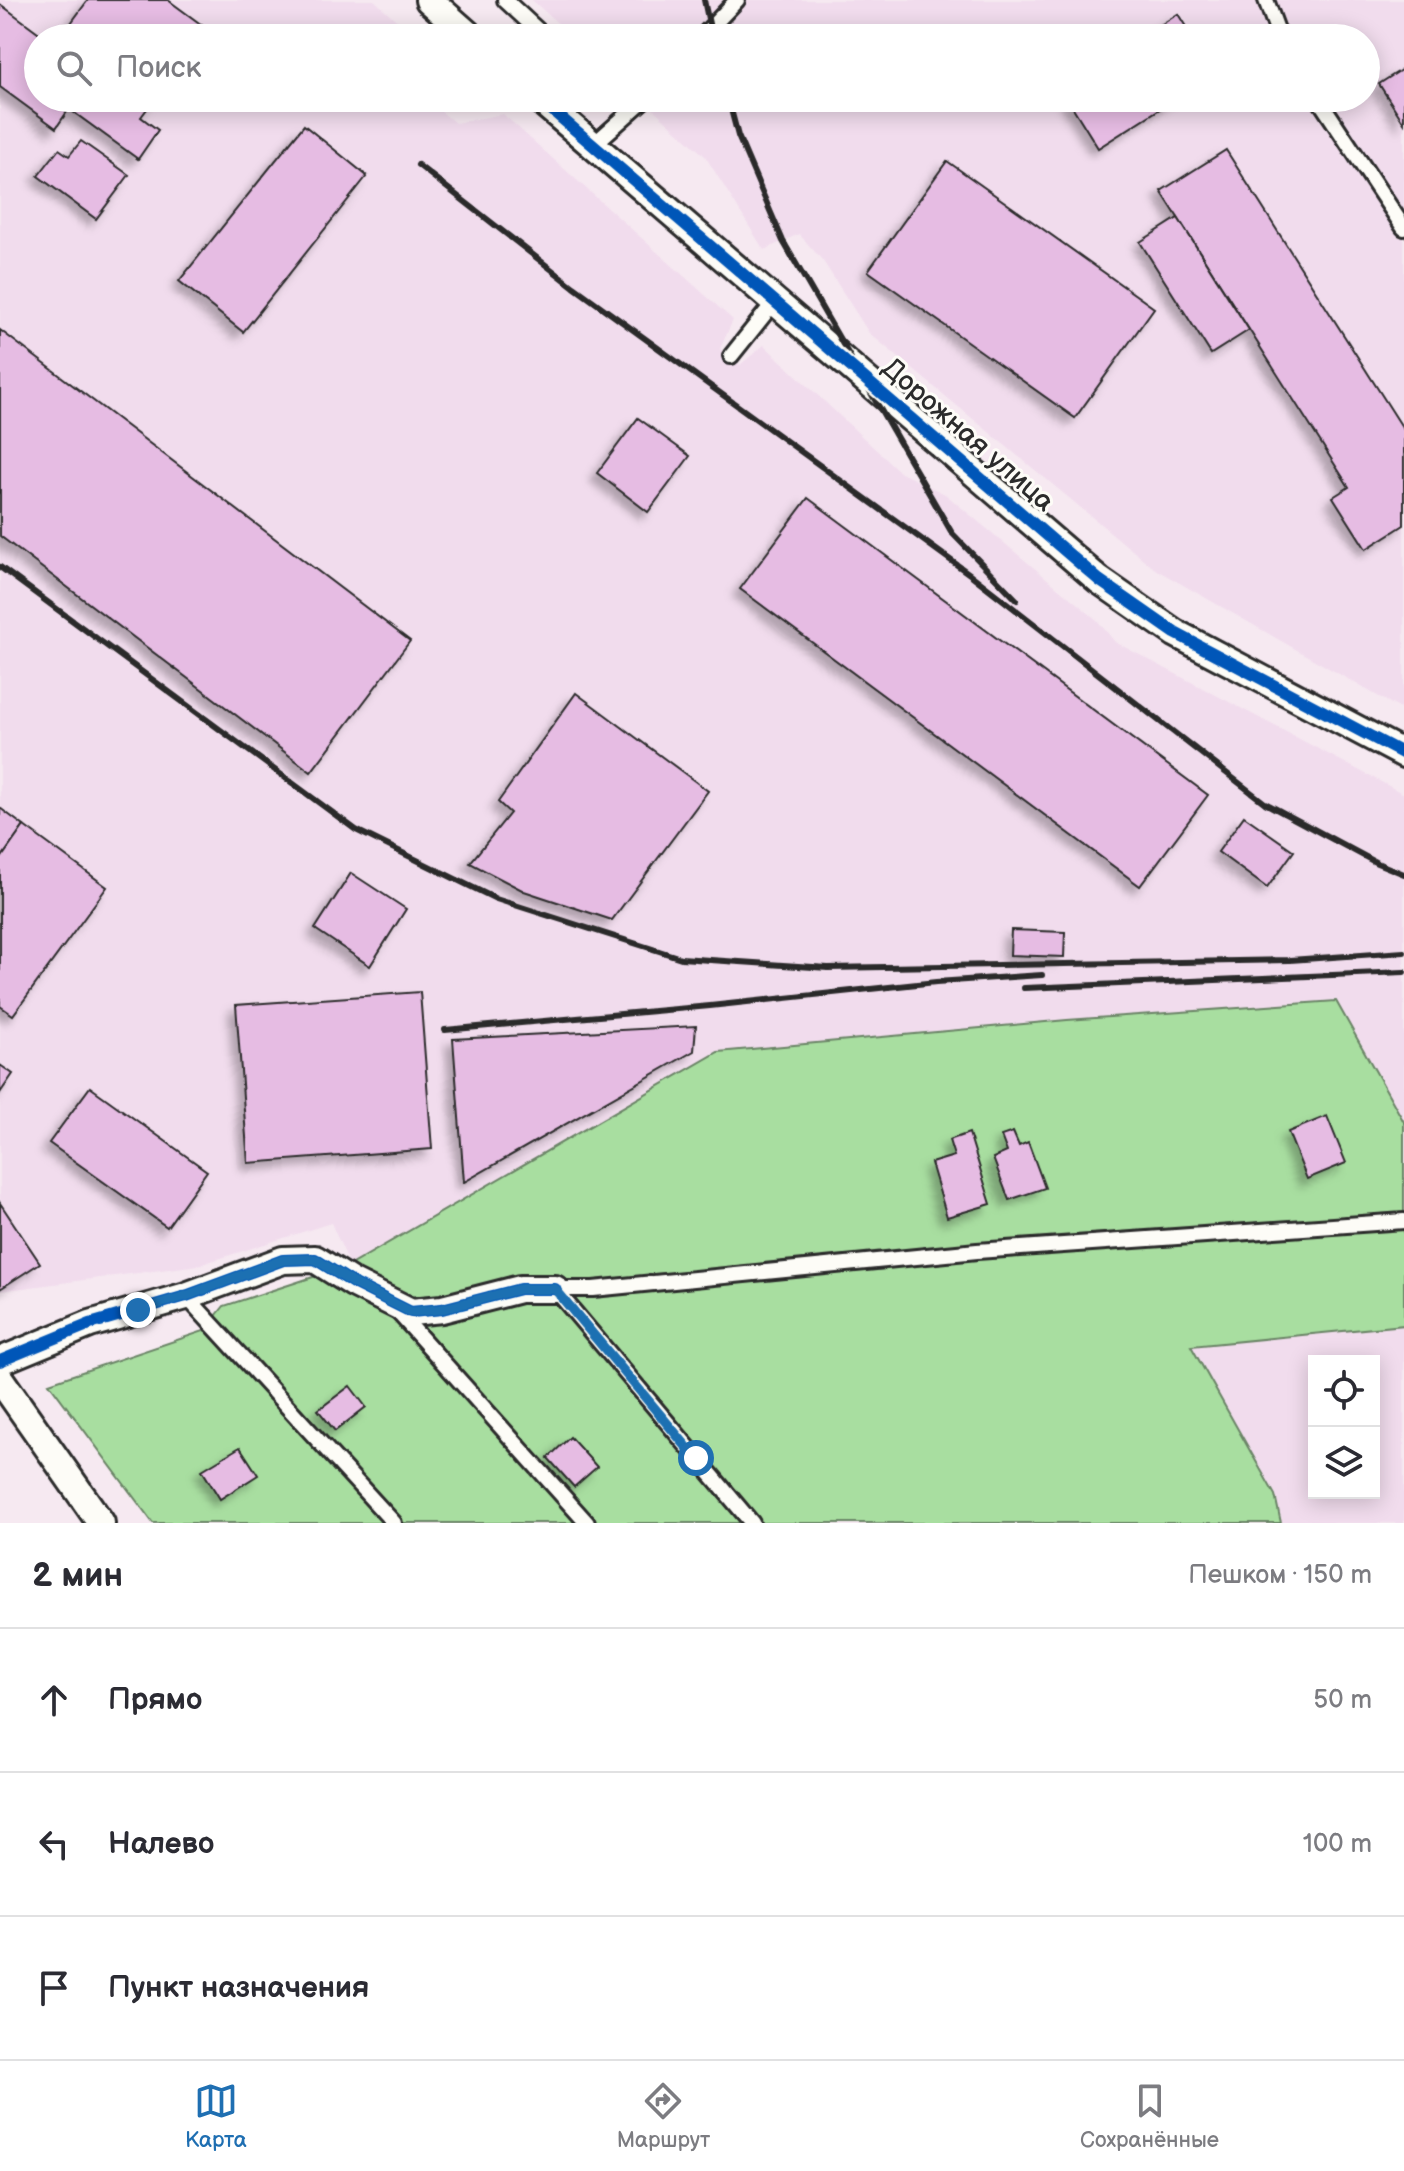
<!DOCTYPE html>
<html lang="ru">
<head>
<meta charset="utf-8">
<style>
	:root { --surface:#fff; --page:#f7f7f7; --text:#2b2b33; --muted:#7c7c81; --line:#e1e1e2; --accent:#1f6fb2 }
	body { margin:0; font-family:"Balsamiq Sans",sans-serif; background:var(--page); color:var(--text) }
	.controls { position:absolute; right:24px; bottom:24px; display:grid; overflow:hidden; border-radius:0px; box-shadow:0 4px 20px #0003 }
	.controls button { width:72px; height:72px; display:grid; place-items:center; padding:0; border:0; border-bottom:2px solid var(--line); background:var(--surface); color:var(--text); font:40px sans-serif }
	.stop { position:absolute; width:24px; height:24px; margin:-18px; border:6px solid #1f6fb2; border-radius:50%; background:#fff }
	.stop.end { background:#1f6fb2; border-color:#fff; box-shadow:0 2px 8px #0008 }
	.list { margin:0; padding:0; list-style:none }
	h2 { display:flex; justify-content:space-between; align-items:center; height:104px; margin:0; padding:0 32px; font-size:34px }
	h2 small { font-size:26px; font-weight:400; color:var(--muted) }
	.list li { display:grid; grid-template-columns:52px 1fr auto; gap:24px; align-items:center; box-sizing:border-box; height:144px; padding:0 32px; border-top:2px solid var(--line) }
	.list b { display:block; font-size:30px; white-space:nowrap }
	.list em { font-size:26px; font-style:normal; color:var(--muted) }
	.icon { flex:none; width:44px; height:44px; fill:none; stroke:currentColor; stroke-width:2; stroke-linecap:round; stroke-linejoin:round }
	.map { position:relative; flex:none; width:1404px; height:1523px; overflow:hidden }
	.search { position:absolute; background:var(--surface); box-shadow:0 4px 20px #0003; left:24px; right:24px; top:24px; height:88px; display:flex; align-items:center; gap:20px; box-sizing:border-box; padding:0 28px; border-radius:44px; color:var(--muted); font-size:30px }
	.sheet { height:536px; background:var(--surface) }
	nav { display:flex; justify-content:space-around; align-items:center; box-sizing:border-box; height:112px; border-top:2px solid var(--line); background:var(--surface); font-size:22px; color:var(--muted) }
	nav a { display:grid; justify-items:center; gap:4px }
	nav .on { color:var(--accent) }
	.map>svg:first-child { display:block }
	.built { fill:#f1dced; fill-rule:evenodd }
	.green { fill:#a8dea0; stroke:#6a8466; stroke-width:2 }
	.building { fill:#e6bce3; stroke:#2b2b2b; stroke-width:2; filter:url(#shadow) }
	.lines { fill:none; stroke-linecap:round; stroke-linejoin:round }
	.service-casing { stroke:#2b2b2b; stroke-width:20 }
	.minor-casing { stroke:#2b2b2b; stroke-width:32 }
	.service { stroke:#fdfcf7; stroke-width:14 }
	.minor { stroke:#fdfcf7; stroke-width:26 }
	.rail { stroke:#2b2b2b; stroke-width:6 }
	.cycleway-casing { stroke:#fdfcf7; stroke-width:17 }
	.cycleway { stroke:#0057b8; stroke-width:12 }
	.route { stroke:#1f6fb2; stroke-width:10 }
	.labels { text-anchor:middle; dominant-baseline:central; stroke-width:6; stroke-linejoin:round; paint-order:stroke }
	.street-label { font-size:28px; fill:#2b2b2b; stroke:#fdfcf7 }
</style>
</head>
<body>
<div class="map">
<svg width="1404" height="1523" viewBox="0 0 1404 1523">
	<defs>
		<filter id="shadow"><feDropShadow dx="-7" dy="7" stdDeviation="4" flood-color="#0004"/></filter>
	</defs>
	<rect width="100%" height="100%" fill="#f6e9f1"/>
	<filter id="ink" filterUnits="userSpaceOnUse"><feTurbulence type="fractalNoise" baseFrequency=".0125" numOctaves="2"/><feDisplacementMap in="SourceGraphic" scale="16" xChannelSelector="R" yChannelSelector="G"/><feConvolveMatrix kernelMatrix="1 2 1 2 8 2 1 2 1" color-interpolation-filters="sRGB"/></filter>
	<g filter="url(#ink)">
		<!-- built -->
		<g class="built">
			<path d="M 0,0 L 374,0 L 416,38 L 38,38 L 38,98 L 440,98 L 437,108 L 455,123 L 503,114 L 733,320 L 720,349 L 740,365 L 764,345 L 901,473 L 945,494 L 1097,620 L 1115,642 L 1404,794 L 1404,1122 L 1336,1002 L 718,1052 L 350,1265 L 331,1223 L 199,1265 L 0,1291 Z"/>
			<path d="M 532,0 L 1404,0 L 1404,711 L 1155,569 L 869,333 L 823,261 L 799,234 L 764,250 L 705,156 L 641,98 L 1366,98 L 1366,38 L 574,38 Z"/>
			<path d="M 1404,1325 L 1404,1523 L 1281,1523 L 1275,1494 L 1190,1346 ZM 1314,1361 L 1374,1361 L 1374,1493 L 1314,1493 Z"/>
		</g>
		<!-- green -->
		<path class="green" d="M 1336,1001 L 1404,1122 L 1404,1325 L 1191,1346 L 1275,1495 L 1281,1523 L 153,1523 L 49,1383 L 204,1331 L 224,1306 L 350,1265 L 718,1052 L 1067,1020 Z"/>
		<!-- building -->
		<g class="building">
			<path d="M 88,0 L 168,0 L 206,28 L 199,38 L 60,38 Z"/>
			<path d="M 0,4 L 46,38 L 38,38 L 38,98 L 155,98 L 141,117 L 158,130 L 138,159 L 69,109 L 56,128 L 0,87 Z"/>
			<path d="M 1178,14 L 1193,38 L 1140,38 Z"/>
			<path d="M 1404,68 L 1404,123 L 1379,84 Z"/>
			<path d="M 1067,98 L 1177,98 L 1098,148 Z"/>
			<path d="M 304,125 L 367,176 L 243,332 L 179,281 Z"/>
			<path d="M 81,141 L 129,175 L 96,219 L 38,176 L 59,149 L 69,156 Z"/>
			<path d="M 1226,150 L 1404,430 L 1404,525 L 1366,549 L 1333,497 L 1349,487 L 1161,191 Z"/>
			<path d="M 947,161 L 1154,308 L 1075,418 L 868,271 Z"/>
			<path d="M 1178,218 L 1249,330 L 1211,354 L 1140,242 Z"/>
			<path d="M 0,330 L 410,641 L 311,772 L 0,536 Z"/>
			<path d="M 638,418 L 690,456 L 648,512 L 597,473 Z"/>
			<path d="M 808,498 L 1208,795 L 1140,886 L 740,589 Z"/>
			<path d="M 576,693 L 708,791 L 612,920 L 524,891 L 470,863 L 510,813 L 498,802 Z"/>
			<path d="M 0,808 L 24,826 L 0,860 Z"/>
			<path d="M 1244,816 L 1294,851 L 1267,888 L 1218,852 Z"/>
			<path d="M 24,826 L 107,887 L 13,1015 L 0,1006 L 0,860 Z"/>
			<path d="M 351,873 L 406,909 L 370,966 L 315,929 Z"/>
			<path d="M 1011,930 L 1065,932 L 1064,957 L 1010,955 Z"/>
			<path d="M 420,992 L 432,1149 L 248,1163 L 236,1005 Z"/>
			<path d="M 696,1026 L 694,1051 L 464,1182 L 453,1039 Z"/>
			<path d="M 0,1065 L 13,1074 L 0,1093 Z"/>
			<path d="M 90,1087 L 207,1171 L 167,1227 L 49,1143 Z"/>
			<path d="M 1327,1116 L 1346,1163 L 1307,1179 L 1288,1132 Z"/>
			<path d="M 1013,1132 L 1019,1146 L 1028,1142 L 1045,1188 L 1009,1200 L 993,1158 L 1007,1152 L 1001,1136 Z"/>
			<path d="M 969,1133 L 991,1204 L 947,1217 L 931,1163 L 954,1156 L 949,1140 Z"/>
			<path d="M 0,1203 L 40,1263 L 0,1289 Z"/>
			<path d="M 350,1386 L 366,1407 L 335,1431 L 318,1410 Z"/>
			<path d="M 570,1437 L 597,1467 L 574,1487 L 548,1458 Z"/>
			<path d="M 240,1447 L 258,1475 L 220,1499 L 202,1470 Z"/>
		</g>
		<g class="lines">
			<!-- service casing -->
			<g class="service-casing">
				<g id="service">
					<path d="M 505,0 L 546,38"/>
					<path d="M 1266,0 L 1280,38"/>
					<path d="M 701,38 L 737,0"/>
					<path d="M 1318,98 L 1404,228"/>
					<path d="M 592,146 L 646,98"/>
					<path d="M 731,356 L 775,301"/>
					<path d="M 555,1289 L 593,1289 L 977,1251 L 1404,1221"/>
					<path d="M 555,1289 L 752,1523"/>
					<path d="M 186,1296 L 394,1523"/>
					<path d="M 398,1312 L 587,1523"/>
				</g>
			</g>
			<!-- minor casing -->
			<g class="minor-casing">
				<g id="minor">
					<path d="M 429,0 L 472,38"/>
					<path d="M 538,98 L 1099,580 L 1175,633 L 1404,754"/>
					<path d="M 0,1361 L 90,1324 L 186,1296 L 283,1260 L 315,1259 L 353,1283 L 411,1312 L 442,1309 L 520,1289 L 555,1289"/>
					<path d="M 0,1379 L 101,1523"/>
				</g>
			</g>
			<!-- service -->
			<use href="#service" class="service"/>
			<!-- minor -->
			<use href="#minor" class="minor"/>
			<!-- rail -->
			<g class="rail">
				<path d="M 704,0 L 712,38"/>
				<path d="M 728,98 L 738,136 L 783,241 L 952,533 L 1017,600"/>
				<path d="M 418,165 L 574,287 L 971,575 L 1265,803 L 1377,863 L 1404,874"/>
				<path d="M 0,567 L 356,830 L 496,899 L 681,958 L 828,968 L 1290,960 L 1404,952"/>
				<path d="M 1024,988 L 1404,972"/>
				<path d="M 445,1030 L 710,1006 L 936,982 L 1042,975"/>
			</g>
			<!-- cycleway casing -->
			<g class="cycleway-casing">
				<g id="cycleway">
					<path d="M 538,98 L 1099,580 L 1175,633 L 1404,754"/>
					<path d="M 0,1361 L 90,1324 L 186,1296 L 283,1260 L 315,1259 L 353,1283 L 411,1312 L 442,1309 L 520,1289 L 555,1289"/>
				</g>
			</g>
			<!-- cycleway -->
			<use href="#cycleway" class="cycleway"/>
		</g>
	</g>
	<g class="lines" filter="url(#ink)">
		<!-- route -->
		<path class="route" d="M 138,1310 L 186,1296 L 283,1260 L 315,1259 L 353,1283 L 411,1312 L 442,1309 L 520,1289 L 555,1289 L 696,1458"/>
	</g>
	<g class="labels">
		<!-- street labels -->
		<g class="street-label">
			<text transform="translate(968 435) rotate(41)">Дорожная улица</text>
		</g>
	</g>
</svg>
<div class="controls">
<button><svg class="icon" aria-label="locate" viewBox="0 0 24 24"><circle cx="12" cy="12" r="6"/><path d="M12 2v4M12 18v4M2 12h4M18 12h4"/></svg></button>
<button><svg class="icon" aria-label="layers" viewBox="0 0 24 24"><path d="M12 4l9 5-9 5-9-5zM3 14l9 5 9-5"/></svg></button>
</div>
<div class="stop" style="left:696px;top:1458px"></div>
<div class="stop end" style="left:138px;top:1310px"></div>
<div class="search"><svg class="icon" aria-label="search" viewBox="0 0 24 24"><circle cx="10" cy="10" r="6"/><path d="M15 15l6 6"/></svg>Поиск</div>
</div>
<section class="sheet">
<h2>2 мин<small>Пешком · 150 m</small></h2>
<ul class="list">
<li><svg class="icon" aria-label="ahead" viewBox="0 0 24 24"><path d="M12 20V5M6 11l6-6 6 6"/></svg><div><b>Прямо</b></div><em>50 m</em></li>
<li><svg class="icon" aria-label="left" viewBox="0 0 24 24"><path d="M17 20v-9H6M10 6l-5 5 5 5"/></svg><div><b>Налево</b></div><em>100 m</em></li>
<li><svg class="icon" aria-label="arrive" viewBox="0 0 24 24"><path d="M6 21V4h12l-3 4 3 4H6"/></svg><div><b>Пункт назначения</b></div></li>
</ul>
</section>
<nav>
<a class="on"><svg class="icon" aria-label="map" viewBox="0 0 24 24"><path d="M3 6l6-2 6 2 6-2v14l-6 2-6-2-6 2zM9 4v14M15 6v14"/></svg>Карта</a>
<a><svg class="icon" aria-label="directions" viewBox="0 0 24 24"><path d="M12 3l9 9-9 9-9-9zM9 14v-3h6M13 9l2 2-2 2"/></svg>Маршрут</a>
<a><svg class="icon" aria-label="saved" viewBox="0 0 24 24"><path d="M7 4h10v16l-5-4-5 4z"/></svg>Сохранённые</a>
</nav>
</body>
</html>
